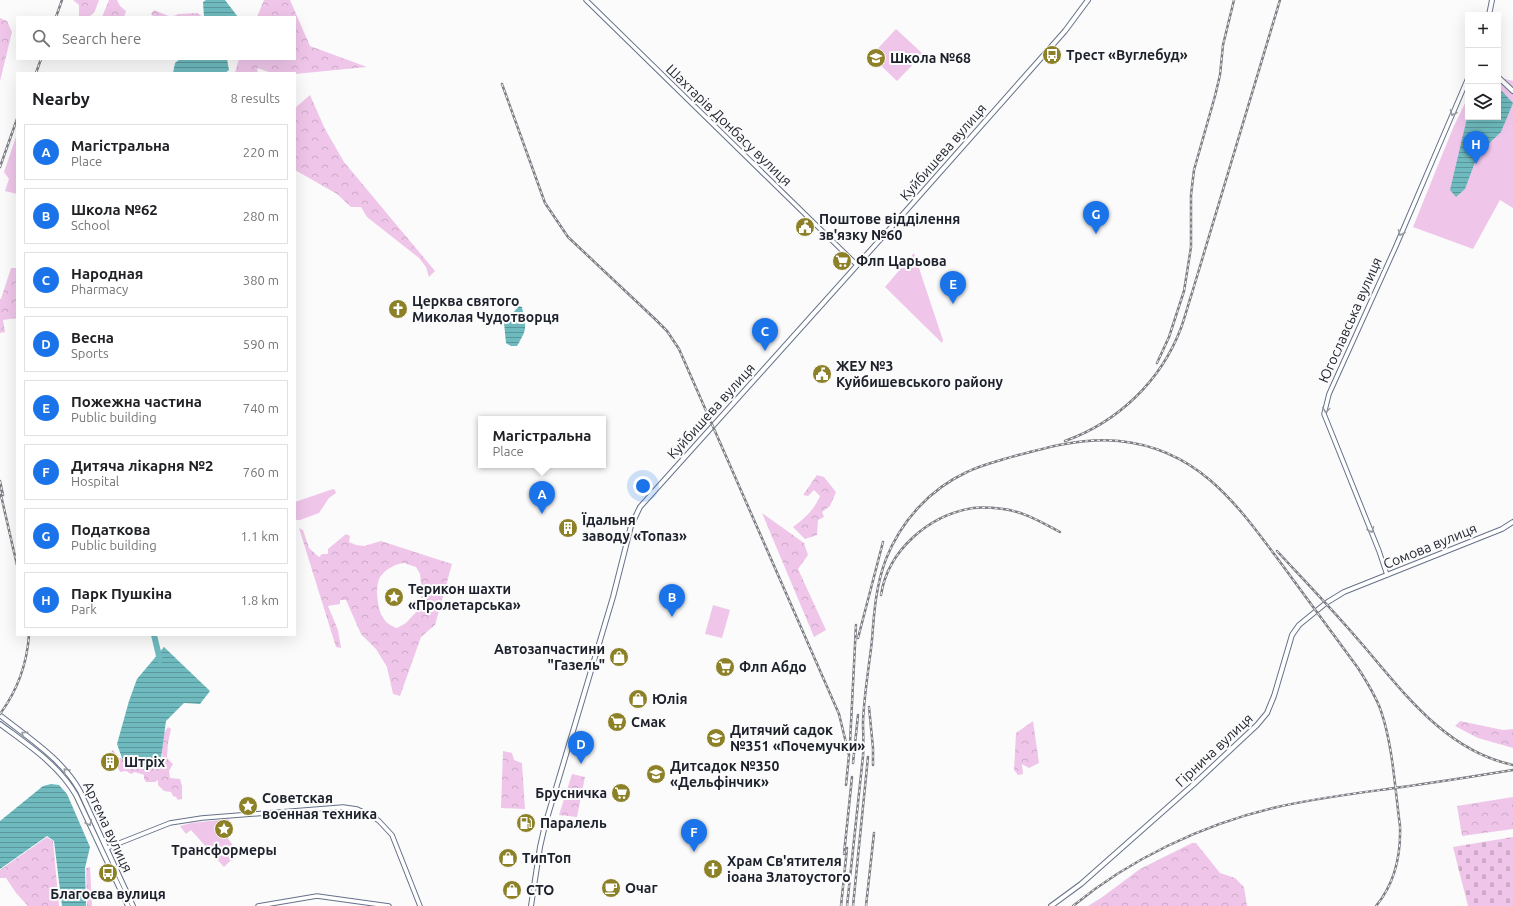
<!DOCTYPE html>
<html lang="en">
<head>
<meta charset="utf-8">
<style>
	:root { --surface:#fff; --page:#f2f2f2; --text:#202124; --muted:#757577; --line:#e0e0e0; --accent:#1a73e8 }
	body { margin:0; font-family:Ubuntu,sans-serif; background:var(--page); color:var(--text) }
	.controls { position:absolute; right:12px; top:12px; display:grid; overflow:hidden; border-radius:0px; box-shadow:0 4px 16px #0002 }
	.controls button { width:36px; height:36px; display:grid; place-items:center; padding:0; border:0; border-bottom:1px solid var(--line); background:var(--surface); color:var(--text); font:20px sans-serif }
	.you { position:absolute; left:643px; top:486px; width:14px; height:14px; margin:-10px; border:3px solid #fff; border-radius:50%; background:#1a73e8; box-shadow:0 0 0 6px #1a73e833 }
	.badge { display:grid; place-items:center; width:26px; height:26px; border-radius:50%; background:var(--accent); color:#fff; font-size:13px; font-weight:700 }
	.pin { position:absolute; translate:-50% -33px; filter:drop-shadow(0 1px 2px #0008) }
	.pin::after { content:''; position:absolute; top:21px; width:14px; height:12px; background:inherit; clip-path:polygon(0 0,100% 0,50% 100%) }
	.popup { position:absolute; left:478px; top:416px; width:128px; height:52px; box-sizing:border-box; display:grid; place-content:center; border-radius:0px; background:var(--surface); filter:drop-shadow(0 1px 3px #0005); font-size:13px; white-space:nowrap; color:var(--muted) }
	.popup b { font-size:15px; color:var(--text) }
	.popup::after { content:''; position:absolute; left:50%; top:100%; margin-left:-8px; border:8px solid transparent; border-top-color:var(--surface) }
	.list { margin:0; padding:0; list-style:none }
	h2 { display:flex; justify-content:space-between; align-items:center; height:52px; margin:0; padding:0 16px; font-size:17px }
	h2 small { font-size:13px; font-weight:400; color:var(--muted) }
	.list li { display:grid; grid-template-columns:26px 1fr auto; gap:12px; align-items:center; box-sizing:border-box; height:56px; margin:0 8px 8px; padding:0 8px; border:1px solid var(--line); border-radius:0px }
	.list b { display:block; font-size:15px; white-space:nowrap }
	.list p { margin:0; font-size:13px; white-space:nowrap; color:var(--muted) }
	.list em { font-size:13px; font-style:normal; color:var(--muted) }
	.icon { flex:none; width:22px; height:22px; fill:none; stroke:currentColor; stroke-width:2; stroke-linecap:round; stroke-linejoin:round }
	.map { position:relative; flex:none; width:1513px; height:906px; overflow:hidden }
	.search { position:absolute; background:var(--surface); box-shadow:0 4px 16px #0002; left:16px; top:16px; width:280px; height:44px; display:flex; align-items:center; gap:10px; box-sizing:border-box; padding:0 14px; border-radius:0px; color:var(--muted); font-size:15px }
	.panel { position:absolute; background:var(--surface); box-shadow:0 4px 16px #0002; left:16px; top:72px; width:280px; height:564px; border-radius:0px }
	.map>svg:first-child { display:block }
	.green { fill:#efc6e9 }
	.forest { fill:url(#forest-crowns); fill-rule:evenodd }
	.cemetery { fill:url(#cemetery-stones) }
	.water { fill:url(#water-rules) }
	.lines { fill:none; stroke-linecap:round; stroke-linejoin:round }
	.river { stroke:#6ebabe; stroke-width:6 }
	.minor-casing { stroke:#65718a; stroke-width:5.5 }
	.major-casing { stroke:#65718a; stroke-width:6 }
	.minor { stroke:#fff; stroke-width:3.5 }
	.major { stroke:#fff; stroke-width:4 }
	.rail-casing { stroke:#7c7e84; stroke-width:2.5 }
	.rail { stroke:#fbfbfb; stroke-width:1; stroke-dasharray:3; stroke-linecap:butt }
	.oneway { stroke:#999ba0 }
	.labels { text-anchor:middle; dominant-baseline:central; stroke-width:4; stroke-linejoin:round; paint-order:stroke }
	.poi-label { font-size:14px; font-weight:bold; fill:#1d212c; stroke:#fbfbfb; text-anchor:start }
	.street-label { font-size:14px; fill:#1d212c; stroke:#fbfbfb }
</style>
</head>
<body>
<div class="map">
<svg width="1513" height="906" viewBox="0 0 1513 906">
	<defs>
		<pattern id="forest-crowns" width="20" height="18" patternUnits="userSpaceOnUse"><rect width="20" height="18" fill="#efc6e9"/><path d="M2 6a3 3 0 1 1 6 0M12 15a3 3 0 1 1 6 0" fill="none" stroke="#ccaac8"/></pattern>
		<pattern id="cemetery-stones" width="16" height="16" patternUnits="userSpaceOnUse"><rect width="16" height="16" fill="#efc6e9"/><path d="M2 7V4a2 2 0 0 1 4 0v3zM10 15v-3a2 2 0 0 1 4 0v3z" fill="#ccaac8"/></pattern>
		<pattern id="water-rules" width="6" height="5" patternUnits="userSpaceOnUse"><rect width="6" height="5" fill="#6ebabe"/><path d="M0 2.5h6" fill="none" stroke="#5a979b"/></pattern>
	</defs>
	<rect width="100%" height="100%" fill="#fbfbfb"/>
	<!-- green -->
	<g class="green">
		<path d="M 896,29 L 923,54 L 897,81 L 871,56 Z"/>
		<path d="M 1498,77 L 1513,81 L 1513,208 L 1500,200 L 1473,249 L 1413,227 L 1453,128 L 1468,97 L 1468,117 L 1498,117 Z"/>
		<path d="M 17,134 L 17,194 L 5,191 L 9,179 L 4,172 Z"/>
		<path d="M 914,253 L 943,340 L 942,343 L 885,287 Z"/>
		<path d="M 333,489 L 335,490 L 336,493 L 329,498 L 319,513 L 300,520 L 296,520 L 295,502 Z"/>
		<path d="M 713,605 L 730,610 L 722,638 L 705,634 Z"/>
		<path d="M 229,819 L 230,825 L 227,837 L 238,853 L 224,867 L 191,830 L 186,834 L 180,826 L 191,823 Z"/>
	</g>
	<!-- forest -->
	<g class="forest">
		<path d="M 73,0 L 99,0 L 95,11 L 89,17 L 79,17 L 79,5 Z"/>
		<path d="M 109,0 L 117,0 L 120,6 L 126,11 L 124,17 L 118,16 L 116,17 L 102,17 Z"/>
		<path d="M 264,0 L 290,0 L 310,46 L 367,67 L 295,74 L 295,73 L 272,73 L 257,68 L 258,73 L 235,73 L 239,59 L 295,59 L 295,17 L 257,17 Z"/>
		<path d="M 154,10 L 171,17 L 179,14 L 197,13 L 203,17 L 154,17 L 151,14 Z"/>
		<path d="M 0,18 L 7,21 L 12,32 L 0,81 Z"/>
		<path d="M 310,95 L 325,129 L 344,162 L 435,271 L 429,277 L 426,267 L 419,258 L 367,217 L 361,207 L 351,207 L 337,194 L 295,170 L 295,108 Z"/>
		<path d="M 11,268 L 17,268 L 17,318 L 3,320 L 5,332 L 0,333 L 0,299 L 1,299 Z"/>
		<path d="M 817,475 L 824,477 L 836,492 L 830,506 L 822,512 L 824,517 L 818,520 L 817,535 L 805,539 L 793,527 C 805,518 814,510 820,496 L 814,490 L 808,496 L 803,495 Z"/>
		<path d="M 762,513 L 804,543 L 808,555 L 798,569 L 826,630 L 814,637 Z"/>
		<path d="M 299,528 L 303,530 L 309,548 L 319,557 L 322,554 L 328,554 L 328,549 L 346,534 L 350,536 L 349,542 L 356,545 L 364,546 L 381,541 L 452,564 L 435,625 L 421,637 L 400,696 L 393,694 L 387,667 L 376,649 L 361,634 L 346,600 L 340,600 L 340,604 L 328,606 L 338,630 L 341,648 L 336,647 ZM 404,563 L 416,567 L 420,574 L 422,593 L 417,611 L 406,623 L 397,628 C 380,623 378,607 377,592 C 377,587 378,581 380,577 C 386,569 395,564 404,563 Z"/>
		<path d="M 1033,721 L 1039,763 L 1029,768 L 1022,764 L 1023,774 L 1018,775 L 1014,770 L 1016,733 Z"/>
		<path d="M 1460,721 L 1503,730 L 1513,729 L 1513,748 L 1478,738 L 1455,726 Z"/>
		<path d="M 168,727 L 171,729 L 168,743 L 167,758 L 173,764 L 169,771 L 170,778 L 180,779 L 182,786 L 182,799 L 178,800 L 176,797 L 173,796 L 171,792 L 164,791 L 158,785 L 158,780 L 155,782 L 146,782 L 144,779 L 144,775 C 141,773 138,774 135,772 L 131,774 L 126,771 L 120,772 L 111,752 L 113,750 L 119,758 C 130,758 138,762 146,770 L 162,761 C 163,755 162,754 161,748 C 159,740 164,733 168,727 Z"/>
		<path d="M 503,751 L 512,753 L 514,760 L 522,763 L 525,809 L 501,808 Z"/>
		<path d="M 572,774 L 585,777 L 577,817 L 559,815 Z"/>
		<path d="M 1513,797 L 1513,829 L 1462,836 L 1457,806 Z"/>
		<path d="M 47,837 L 53,841 L 59,906 L 28,906 L 16,893 L 6,878 L 0,878 L 0,870 Z"/>
		<path d="M 1192,843 L 1196,843 L 1220,873 L 1235,878 L 1244,887 L 1247,906 L 1088,906 L 1101,898 L 1140,869 Z"/>
		<path d="M 90,867 L 92,906 L 87,906 L 86,868 Z"/>
	</g>
	<!-- cemetery -->
	<path class="cemetery" d="M 1513,837 L 1513,906 L 1468,906 L 1453,847 Z"/>
	<!-- water -->
	<g class="water">
		<path d="M 206,0 L 225,0 L 238,17 L 204,17 L 203,2 Z"/>
		<path d="M 180,59 L 227,59 L 229,70 L 225,73 L 173,73 L 175,63 Z"/>
		<path d="M 1498,87 L 1513,103 L 1501,132 L 1478,154 L 1465,189 L 1456,197 L 1450,190 L 1468,114 L 1468,117 L 1498,117 Z"/>
		<path d="M 519,306 L 522,307 C 526,329 528,327 517,346 L 511,346 L 506,343 L 504,323 Z"/>
		<path d="M 164,647 L 210,691 L 200,704 L 184,703 L 166,721 L 161,758 L 148,770 L 122,758 L 117,744 L 129,701 L 137,679 Z"/>
		<path d="M 51,784 L 59,785 L 67,794 L 90,847 L 85,868 L 86,906 L 62,906 L 54,841 L 47,836 L 0,869 L 0,821 L 43,786 Z"/>
	</g>
	<g class="lines">
		<!-- river -->
		<path class="river" d="M 154,635 L 160,660"/>
		<!-- minor casing -->
		<g class="minor-casing">
			<g id="minor">
				<path d="M 586,0 L 857,265"/>
				<path d="M 1387,575 L 1379,551 L 1324,414 L 1329,394 L 1396,246 L 1468,78"/>
				<path d="M 107,848 L 170,823 L 202,818 L 343,807 L 357,809 L 372,816 L 379,821 L 392,835 L 420,906"/>
				<path d="M 258,906 L 317,896 L 389,906"/>
			</g>
		</g>
		<!-- major casing -->
		<g class="major-casing">
			<g id="major">
				<path d="M 1489,15 L 1492,0"/>
				<path d="M 1498,77 L 1513,91"/>
				<path d="M 1,716 C 30,739 62,759 80,791 L 133,906"/>
				<path d="M 0,724 C 28,745 58,764 76,795 L 128,906"/>
				<path d="M 531,906 L 540,847 L 545,825 L 613,597 L 631,526 L 640,507 L 904,213 L 1065,31 L 1088,0"/>
				<path d="M 1051,906 L 1081,884 L 1194,784 L 1257,725 L 1267,713 L 1274,696 L 1292,635 L 1299,625 L 1326,603 L 1344,592 L 1502,529 L 1513,522"/>
			</g>
		</g>
		<!-- minor -->
		<use href="#minor" class="minor"/>
		<!-- major -->
		<use href="#major" class="major"/>
		<!-- rail casing -->
		<g class="rail-casing">
			<g id="rail">
				<path d="M 56,17 L 62,0"/>
				<path d="M 36,73 L 41,59"/>
				<path d="M 502,84 L 545,203 L 568,237 L 655,319 L 667,331 L 679,349 L 839,714 L 849,755 L 846,785"/>
				<path d="M 0,167 L 17,119"/>
				<path d="M 1157,363 L 1169,337 L 1184,291 L 1191,247 L 1191,195 L 1194,170 L 1215,96 L 1220,75 L 1223,45 L 1234,0"/>
				<path d="M 1065,441 C 1118,422 1161,381 1181,328 C 1185,317 1188,305 1192,293 L 1280,0"/>
				<path d="M 0,481 L 3,495"/>
				<path d="M 0,491 L 17,565"/>
				<path d="M 1277,551 C 1303,579 1330,607 1355,636 C 1400,687 1442,750 1513,765"/>
				<path d="M 881,595 C 888,550 929,515 973,508 C 982,507 994,508 1003,509 C 1023,511 1043,523 1060,532"/>
				<path d="M 858,638 L 883,542"/>
				<path d="M 869,707 L 873,748 L 873,765"/>
				<path d="M 0,714 C 17,691 27,663 29,635"/>
				<path d="M 850,743 L 856,625"/>
				<path d="M 853,763 L 858,715"/>
				<path d="M 844,854 L 852,777"/>
				<path d="M 841,906 L 847,848"/>
				<path d="M 847,906 C 852,856 858,806 863,756 C 864,745 863,733 863,722 C 864,695 869,667 872,640 C 874,612 876,585 886,559 C 901,521 930,489 967,472 C 979,466 991,463 1004,459 C 1040,449 1080,437 1119,441 C 1200,449 1238,506 1283,566 C 1308,600 1333,634 1358,668 C 1367,682 1376,696 1381,711 C 1393,746 1395,790 1400,826 C 1401,855 1395,883 1376,906"/>
				<path d="M 853,906 L 868,757"/>
				<path d="M 866,906 L 874,833"/>
				<path d="M 1073,906 C 1130,859 1202,825 1273,808 C 1315,798 1359,793 1402,787 C 1439,782 1476,776 1513,770"/>
			</g>
		</g>
		<!-- rail -->
		<use href="#rail" class="rail"/>
	</g>
	<!-- one-way arrows -->
	<defs><path id="oneway-chevron" d="M-2-3.5L2.5 0L-2 3.5" fill="none" stroke-width="1.6" stroke-linecap="round" stroke-linejoin="round"/></defs>
	<g class="oneway">
		<use href="#oneway-chevron" transform="translate(1453 113) rotate(113)"/>
		<use href="#oneway-chevron" transform="translate(1401 233) rotate(113)"/>
		<use href="#oneway-chevron" transform="translate(1326 410) rotate(98)"/>
		<use href="#oneway-chevron" transform="translate(1371 530) rotate(68)"/>
		<use href="#oneway-chevron" transform="translate(24 734) rotate(-143)"/>
		<use href="#oneway-chevron" transform="translate(66 771) rotate(-132)"/>
		<use href="#oneway-chevron" transform="translate(89 823) rotate(65)"/>
	</g>
	<!-- icons -->
	<defs>
		<g id="bus-disc" transform="scale(1)"><circle r="9.5" fill="#8d8128" stroke="#fbfbfb"/><path d="M-5-6H5V4H4V6H2V4H-2V6H-4V4H-5ZM-3.5-4V0h7V-4ZM-3.5 1.2v1.5H-2V1.2ZM2 1.2v1.5H3.5V1.2Z" fill="#fff"/></g>
		<g id="school-disc" transform="scale(1)"><circle r="9.5" fill="#8d8128" stroke="#fbfbfb"/><path d="M0-5L7-2L0 1L-7-2ZM-4 1L0 2.5L4 1V4Q0 6-4 4Z" fill="#fff"/></g>
		<g id="civic-disc" transform="scale(1)"><circle r="9.5" fill="#8d8128" stroke="#fbfbfb"/><path d="M-.6-6.5H3V-4.5H.6V-3L4-1V1h2V6H-6V1h2V-1L-.6-3ZM-1.2 2.5V6h2.4V2.5Z" fill="#fff"/></g>
		<g id="supermarket-disc" transform="scale(1)"><circle r="9.5" fill="#8d8128" stroke="#fbfbfb"/><path d="M-6-5.5h2.5l.6 2H6L4.5 2H-2.5L-4.4-4H-6ZM-1.5 3.2a1.3 1.3 0 1 0 .1 0ZM3 3.2a1.3 1.3 0 1 0 .1 0Z" fill="#fff"/></g>
		<g id="church-disc" transform="scale(1)"><circle r="9.5" fill="#8d8128" stroke="#fbfbfb"/><path d="M-1.2-6h2.4v3.5h3.3v2.4h-3.3V6h-2.4V-.1h-3.3v-2.4h3.3Z" fill="#fff"/></g>
		<g id="building-disc" transform="scale(1)"><circle r="9.5" fill="#8d8128" stroke="#fbfbfb"/><path d="M-4-6H4V6H1V3H-1V6H-4ZM-2.5-4.3h1.7v1.8h-1.7ZM.8-4.3h1.7v1.8H.8ZM-2.5-1h1.7V.8h-1.7ZM.8-1h1.7V.8H.8Z" fill="#fff"/></g>
		<g id="sight-disc" transform="scale(1)"><circle r="9.5" fill="#8d8128" stroke="#fbfbfb"/><path d="M0-6L1.8-2.2L6-1.7L2.9 1.2L3.7 5.4L0 3.3L-3.7 5.4L-2.9 1.2L-6-1.7L-1.8-2.2Z" fill="#fff"/></g>
		<g id="shop-disc" transform="scale(1)"><circle r="9.5" fill="#8d8128" stroke="#fbfbfb"/><path d="M-5-2.5h2.3a2.7 3.5 0 0 1 5.4 0H5L5.5 6h-11ZM-1.5-2.5h3a1.5 2.3 0 0 0-3 0Z" fill="#fff"/></g>
		<g id="fuel-disc" transform="scale(1)"><circle r="9.5" fill="#8d8128" stroke="#fbfbfb"/><path d="M-5.5-6h7V0h2V4h1.3V-2.5L3-4.5l.8-.8L6-3V5H2.5V1h-1V6h-7ZM-4.2-4.7v3.2H.2V-4.7Z" fill="#fff"/></g>
		<g id="cafe-disc" transform="scale(1)"><circle r="9.5" fill="#8d8128" stroke="#fbfbfb"/><path d="M-5.5-4.5H6V0H3Q3 3.5 0 3.5H-2.5Q-5.5 3.5-5.5 0ZM3-3.2v2h1.7v-2ZM-6 4.5H4V6H-6Z" fill="#fff"/></g>
	</defs>
	<g fill-rule="evenodd">
		<use href="#bus-disc" x="1052" y="55"/>
		<use href="#school-disc" x="876" y="58"/>
		<use href="#civic-disc" x="805" y="227"/>
		<use href="#supermarket-disc" x="842" y="261"/>
		<use href="#church-disc" x="398" y="309"/>
		<use href="#civic-disc" x="822" y="374"/>
		<use href="#building-disc" x="568" y="528"/>
		<use href="#sight-disc" x="394" y="597"/>
		<use href="#shop-disc" x="619" y="657"/>
		<use href="#supermarket-disc" x="725" y="667"/>
		<use href="#shop-disc" x="638" y="699"/>
		<use href="#supermarket-disc" x="617" y="722"/>
		<use href="#school-disc" x="716" y="738"/>
		<use href="#building-disc" x="110" y="762"/>
		<use href="#school-disc" x="656" y="774"/>
		<use href="#supermarket-disc" x="621" y="793"/>
		<use href="#sight-disc" x="248" y="806"/>
		<use href="#fuel-disc" x="526" y="823"/>
		<use href="#sight-disc" x="224" y="829"/>
		<use href="#shop-disc" x="508" y="858"/>
		<use href="#church-disc" x="713" y="869"/>
		<use href="#bus-disc" x="108" y="873"/>
		<use href="#cafe-disc" x="611" y="888"/>
		<use href="#shop-disc" x="512" y="890"/>
	</g>
	<g class="labels">
		<!-- poi labels -->
		<g class="poi-label">
			<text x="1066" y="55">Трест «Вуглебуд»</text>
			<text x="890" y="58">Школа №68</text>
			<text x="819" y="219">Поштове відділення<tspan x="819" dy="16">зв'язку №60</tspan></text>
			<text x="856" y="261">Флп Царьова</text>
			<text x="412" y="301">Церква святого<tspan x="412" dy="16">Миколая Чудотворця</tspan></text>
			<text x="836" y="366">ЖЕУ №3<tspan x="836" dy="16">Куйбишевського району</tspan></text>
			<text x="582" y="520">Їдальня<tspan x="582" dy="16">заводу «Топаз»</tspan></text>
			<text x="408" y="589">Терикон шахти<tspan x="408" dy="16">«Пролетарська»</tspan></text>
			<text x="605" y="649" text-anchor="end">Автозапчастини<tspan x="605" dy="16">"Газель"</tspan></text>
			<text x="739" y="667">Флп Абдо</text>
			<text x="652" y="699">Юлія</text>
			<text x="631" y="722">Смак</text>
			<text x="730" y="730">Дитячий садок<tspan x="730" dy="16">№351 «Почемучки»</tspan></text>
			<text x="124" y="762">Штріх</text>
			<text x="670" y="766">Дитсадок №350<tspan x="670" dy="16">«Дельфінчик»</tspan></text>
			<text x="607" y="793" text-anchor="end">Брусничка</text>
			<text x="262" y="798">Советская<tspan x="262" dy="16">военная техника</tspan></text>
			<text x="540" y="823">Паралель</text>
			<text x="224" y="850" text-anchor="middle">Трансформеры</text>
			<text x="522" y="858">ТипТоп</text>
			<text x="727" y="861">Храм Св'ятителя<tspan x="727" dy="16">іоана Златоустого</tspan></text>
			<text x="625" y="888">Очаг</text>
			<text x="526" y="890">СТО</text>
			<text x="108" y="894" text-anchor="middle">Благоєва вулиця</text>
		</g>
		<!-- street labels -->
		<g class="street-label">
			<text transform="translate(729 125) rotate(44)">Шахтарів Донбасу вулиця</text>
			<text transform="translate(943 152) rotate(-49)">Куйбишева вулиця</text>
			<text transform="translate(1350 320) rotate(-66)">Югославська вулиця</text>
			<text transform="translate(711 411) rotate(-48)">Куйбишева вулиця</text>
			<text transform="translate(1430 546) rotate(-22)">Сомова вулиця</text>
			<text transform="translate(1214 750) rotate(-43)">Гірнича вулиця</text>
			<text transform="translate(108 827) rotate(65)">Артема вулиця</text>
		</g>
	</g>
</svg>
<div class="controls">
<button>+</button>
<button>−</button>
<button><svg class="icon" aria-label="layers" viewBox="0 0 24 24"><path d="M12 4l9 5-9 5-9-5zM3 14l9 5 9-5"/></svg></button>
</div>
<div class="you"></div>
<div class="pin badge" style="left:542px;top:514px">A</div>
<div class="popup"><b>Магістральна</b>Place</div>
<div class="pin badge" style="left:672px;top:617px">B</div>
<div class="pin badge" style="left:765px;top:351px">C</div>
<div class="pin badge" style="left:581px;top:764px">D</div>
<div class="pin badge" style="left:953px;top:304px">E</div>
<div class="pin badge" style="left:694px;top:852px">F</div>
<div class="pin badge" style="left:1096px;top:234px">G</div>
<div class="pin badge" style="left:1476px;top:164px">H</div>
<div class="search"><svg class="icon" aria-label="search" viewBox="0 0 24 24"><circle cx="10" cy="10" r="6"/><path d="M15 15l6 6"/></svg>Search here</div>
<section class="panel">
<h2>Nearby<small>8 results</small></h2>
<ul class="list">
<li><span class="badge">A</span><div><b>Магістральна</b><p>Place</p></div><em>220 m</em></li>
<li><span class="badge">B</span><div><b>Школа №62</b><p>School</p></div><em>280 m</em></li>
<li><span class="badge">C</span><div><b>Народная</b><p>Pharmacy</p></div><em>380 m</em></li>
<li><span class="badge">D</span><div><b>Весна</b><p>Sports</p></div><em>590 m</em></li>
<li><span class="badge">E</span><div><b>Пожежна частина</b><p>Public building</p></div><em>740 m</em></li>
<li><span class="badge">F</span><div><b>Дитяча лікарня №2</b><p>Hospital</p></div><em>760 m</em></li>
<li><span class="badge">G</span><div><b>Податкова</b><p>Public building</p></div><em>1.1 km</em></li>
<li><span class="badge">H</span><div><b>Парк Пушкіна</b><p>Park</p></div><em>1.8 km</em></li>
</ul>
</section>
</div>
</body>
</html>
